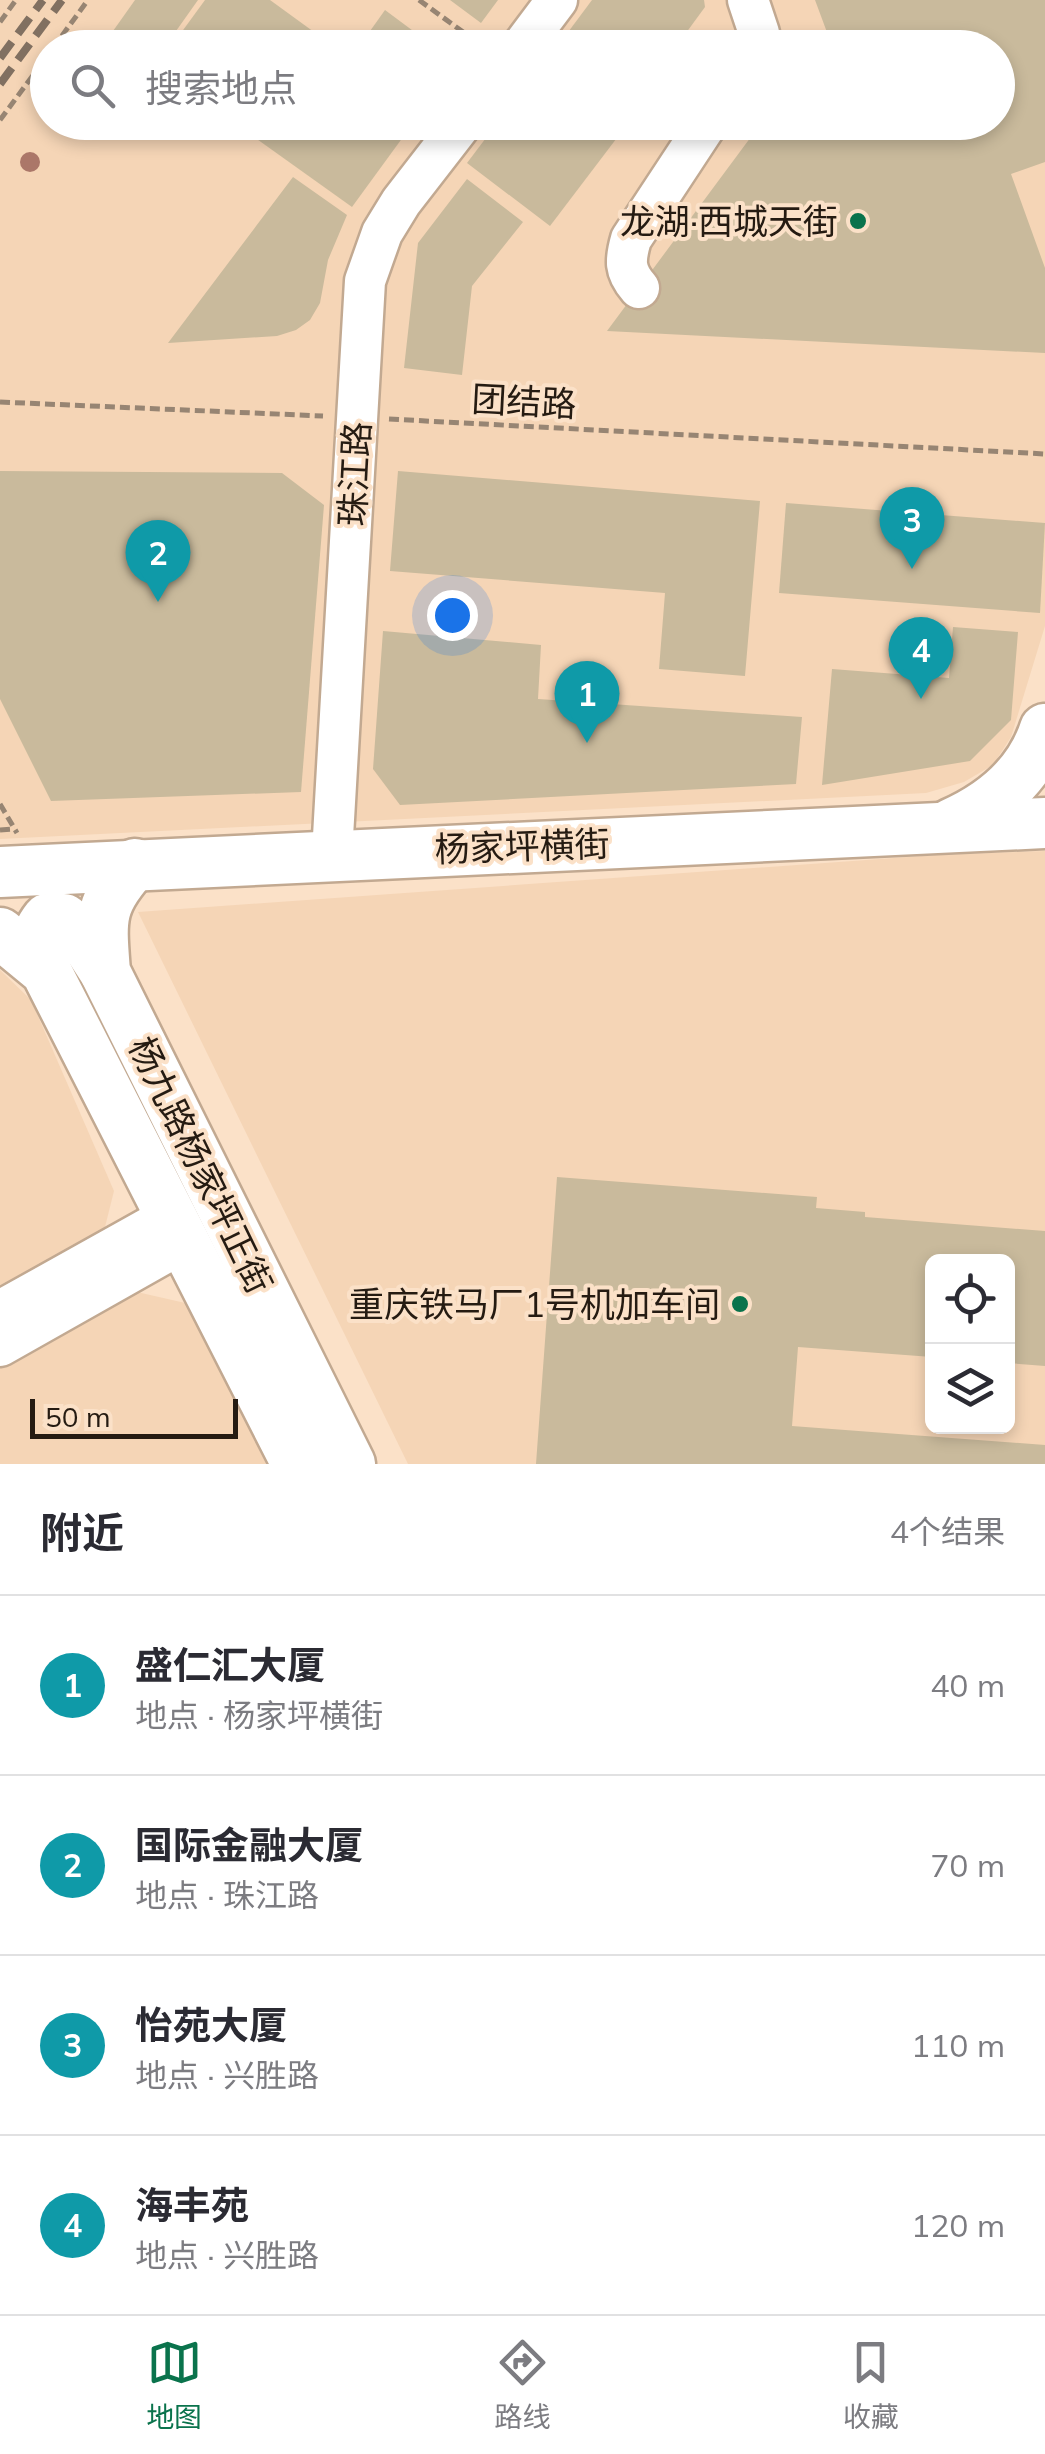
<!DOCTYPE html>
<html lang="zh">
<head>
<meta charset="utf-8">
<style>
	:root { --surface:#fff; --page:#f7f7f7; --text:#2b2b33; --muted:#7c7c81; --line:#e1e1e2; --accent:#0a734c }
	body { margin:0; font-family:Mulish,"Noto Sans SC",sans-serif; background:var(--page); color:var(--text) }
	.controls { position:absolute; right:30px; bottom:30px; display:grid; overflow:hidden; border-radius:15px; box-shadow:0 5px 15px #0003 }
	.controls button { width:90px; height:90px; display:grid; place-items:center; padding:0; border:0; border-bottom:2px solid var(--line); background:var(--surface); color:var(--text); font:50px sans-serif }
	.scale { position:absolute; left:30px; bottom:25px; width:208px; box-sizing:border-box; padding-left:10px; border:5px solid #251b12; border-top:0; font-size:28px; line-height:35px; white-space:nowrap; color:#251b12; -webkit-text-stroke:8px #fbe1c8; paint-order:stroke }
	.you { position:absolute; left:452px; top:615px; width:35px; height:35px; margin:-25px; border:8px solid #fff; border-radius:50%; background:#1a73e8; box-shadow:0 0 0 15px #1a73e833 }
	.badge { display:grid; place-items:center; width:65px; height:65px; border-radius:50%; background:var(--accent); color:#fff; font-size:32px; font-weight:700 }
	.pin { position:absolute; translate:-50% -82px; filter:drop-shadow(0 2px 5px #0008) }
	.pin::after { content:''; position:absolute; top:52px; width:35px; height:30px; background:inherit; clip-path:polygon(0 0,100% 0,50% 100%) }
	.list { margin:0; padding:0; list-style:none }
	h2 { display:flex; justify-content:space-between; align-items:center; height:130px; margin:0; padding:0 40px; font-size:42px }
	h2 small { font-size:32px; font-weight:400; color:var(--muted) }
	.list li { display:grid; grid-template-columns:65px 1fr auto; gap:30px; align-items:center; box-sizing:border-box; height:180px; padding:0 40px; border-top:2px solid var(--line) }
	.list b { display:block; font-size:38px; white-space:nowrap }
	.list p { margin:0; font-size:32px; white-space:nowrap; color:var(--muted) }
	.list em { font-size:32px; font-style:normal; color:var(--muted) }
	.icon { flex:none; width:55px; height:55px; fill:none; stroke:currentColor; stroke-width:2; stroke-linecap:round; stroke-linejoin:round }
	.map { position:relative; flex:none; width:1045px; height:1464px; overflow:hidden }
	.search { position:absolute; background:var(--surface); box-shadow:0 5px 15px #0003; left:30px; right:30px; top:30px; height:110px; display:flex; align-items:center; gap:25px; box-sizing:border-box; padding:0 35px; border-radius:55px; color:var(--muted); font-size:38px }
	.sheet { height:850px; background:var(--surface) }
	nav { display:flex; justify-content:space-around; align-items:center; box-sizing:border-box; height:140px; border-top:2px solid var(--line); background:var(--surface); font-size:28px; color:var(--muted) }
	nav a { display:grid; justify-items:center; gap:5px }
	nav .on { color:var(--accent) }
	.map>svg:first-child { display:block }
	.built { fill:#f5d5b6; fill-rule:evenodd }
	.building { fill:#c9ba9c }
	.lines { fill:none; stroke-linecap:round; stroke-linejoin:round }
	.minor-casing { stroke:#c2a991; stroke-width:45 }
	.major-casing { stroke:#c2a991; stroke-width:55 }
	.path { stroke:#978573; stroke-width:5; stroke-dasharray:10 5; stroke-linecap:butt }
	.minor { stroke:#fff; stroke-width:40 }
	.major { stroke:#fff; stroke-width:50 }
	.rail { stroke:#817061; stroke-width:8; stroke-dasharray:20 10; stroke-linecap:butt }
	.tree { fill:#ab7769 }
	.poi-dot { fill:#0a734c; stroke:#fbe1c8; stroke-width:4 }
	.labels { text-anchor:middle; dominant-baseline:central; stroke-width:8; stroke-linejoin:round; paint-order:stroke }
	.poi-label { font-size:35px; fill:#251b12; stroke:#fbe1c8; text-anchor:end }
	.street-label { font-size:35px; fill:#251b12; stroke:#fbe1c8 }
</style>
</head>
<body>
<div class="map">
<svg width="1045" height="1464" viewBox="0 0 1045 1464">
	<rect width="100%" height="100%" fill="#fbe1c8"/>
	<!-- built -->
	<g class="built">
		<path d="M 0,0 L 1045,0 L 1045,626 L 1011,737 L 993,765 L 964,782 L 926,793 L 0,839 ZM 48,48 L 998,48 L 998,122 L 48,122 Z"/>
		<path d="M 1045,851 L 1045,1464 L 408,1464 L 138,912 L 936,855 ZM 932,1262 L 1008,1262 L 1008,1426 L 932,1426 Z"/>
		<path d="M 0,970 L 31,1000 L 114,1191 L 103,1235 L 0,1290 Z"/>
		<path d="M 137,1292 L 194,1305 L 273,1464 L 0,1464 L 0,1368 Z"/>
	</g>
	<!-- building -->
	<g class="building">
		<path d="M 135,0 L 198,0 L 164,48 L 101,48 Z"/>
		<path d="M 205,0 L 270,0 L 336,48 L 170,48 Z"/>
		<path d="M 450,0 L 498,0 L 481,23 Z"/>
		<path d="M 592,0 L 704,0 L 705,7 L 675,48 L 565,48 L 560,43 Z"/>
		<path d="M 815,0 L 1045,0 L 1045,162 L 1011,174 L 1045,268 L 1045,353 L 607,331 L 762,122 L 998,122 L 998,48 L 818,48 L 828,35 Z"/>
		<path d="M 385,10 L 436,48 L 358,48 Z"/>
		<path d="M 233,122 L 414,122 L 352,207 Z"/>
		<path d="M 498,122 L 629,122 L 550,226 L 467,163 Z"/>
		<path d="M 293,177 L 347,215 L 328,260 L 320,303 L 310,320 L 296,330 L 277,336 L 168,343 Z"/>
		<path d="M 467,179 L 523,222 L 472,286 L 462,375 L 404,368 L 418,243 Z"/>
		<path d="M 0,471 L 282,473 L 324,505 L 301,792 L 51,801 L 0,699 Z"/>
		<path d="M 398,471 L 760,501 L 745,676 L 659,669 L 665,593 L 390,571 Z"/>
		<path d="M 786,503 L 1045,523 L 1040,613 L 779,593 Z"/>
		<path d="M 953,627 L 1018,632 L 1011,720 L 970,761 L 822,785 L 832,669 L 949,678 Z"/>
		<path d="M 383,631 L 541,645 L 538,699 L 802,717 L 796,784 L 400,805 L 373,769 Z"/>
		<path d="M 557,1177 L 817,1197 L 816,1208 L 865,1212 L 865,1217 L 1045,1231 L 1045,1366 L 1008,1363 L 1008,1262 L 932,1262 L 932,1357 L 798,1347 L 792,1426 L 1045,1445 L 1045,1464 L 536,1464 Z"/>
	</g>
	<g class="lines">
		<!-- minor casing -->
		<g class="minor-casing">
			<g id="minor">
				<path d="M 748,0 L 759,33 L 754,48"/>
				<path d="M 521,48 L 557,0"/>
				<path d="M 639,288 C 624,271 625,260 631,239 L 708,122"/>
				<path d="M 332,854 L 365,281 L 382,233 L 401,202 L 463,122"/>
				<path d="M 0,1311 L 172,1215"/>
				<path d="M 0,1346 L 186,1241"/>
			</g>
		</g>
		<!-- major casing -->
		<g class="major-casing">
			<g id="major">
				<path d="M 951,824 C 994,805 1030,775 1045,729"/>
				<path d="M 135,864 C 98,904 101,919 105,972 L 350,1464"/>
				<path d="M 0,872 L 1045,823"/>
				<path d="M 0,933 L 46,971 L 297,1464"/>
				<path d="M 46,971 C 37,949 31,939 47,919 L 64,919 L 79,932 L 105,972"/>
			</g>
		</g>
		<!-- path -->
		<g class="path">
			<path d="M 419,0 L 485,48"/>
			<path d="M 0,22 L 16,0"/>
			<path d="M 53,48 L 88,0"/>
			<path d="M 0,120 L 48,55"/>
			<path d="M 0,402 L 323,416"/>
			<path d="M 389,419 L 1045,454"/>
			<path d="M 0,804 L 17,833"/>
			<path d="M 0,830 L 15,829"/>
		</g>
		<!-- minor -->
		<use href="#minor" class="minor"/>
		<!-- major -->
		<use href="#major" class="major"/>
		<!-- rail -->
		<g class="rail">
			<path d="M 0,58 L 43,0"/>
			<path d="M 0,84 L 62,0"/>
		</g>
	</g>
	<!-- trees -->
	<circle class="tree" cx="30" cy="162" r="10"/>
	<!-- markers -->
	<g class="poi-dot">
		<circle cx="858" cy="221" r="10"/>
		<circle cx="740" cy="1304" r="10"/>
	</g>
	<g class="labels">
		<!-- poi labels -->
		<g class="poi-label">
			<text x="838" y="221">龙湖·西城天街</text>
			<text x="720" y="1304">重庆铁马厂1号机加车间</text>
		</g>
		<!-- street labels -->
		<g class="street-label">
			<text transform="translate(524 401) rotate(3)">团结路</text>
			<text transform="translate(354 474) rotate(-87)">珠江路</text>
			<text transform="translate(522 846) rotate(-2)">杨家坪横街</text>
			<text transform="translate(201 1165) rotate(64)">杨九路杨家坪正街</text>
		</g>
	</g>
</svg>
<div class="controls">
<button><svg class="icon" aria-label="locate" viewBox="0 0 24 24"><circle cx="12" cy="12" r="6"/><path d="M12 2v4M12 18v4M2 12h4M18 12h4"/></svg></button>
<button><svg class="icon" aria-label="layers" viewBox="0 0 24 24"><path d="M12 4l9 5-9 5-9-5zM3 14l9 5 9-5"/></svg></button>
</div>
<div class="scale">50 m</div>
<div class="you"></div>
<div class="pin badge" style="left:587px;top:743px;background:#0f9aa8">1</div>
<div class="pin badge" style="left:158px;top:602px;background:#0f9aa8">2</div>
<div class="pin badge" style="left:912px;top:569px;background:#0f9aa8">3</div>
<div class="pin badge" style="left:921px;top:699px;background:#0f9aa8">4</div>
<div class="search"><svg class="icon" aria-label="search" viewBox="0 0 24 24"><circle cx="10" cy="10" r="6"/><path d="M15 15l6 6"/></svg>搜索地点</div>
</div>
<section class="sheet">
<h2>附近<small>4个结果</small></h2>
<ul class="list">
<li><span class="badge" style="background:#0f9aa8">1</span><div><b>盛仁汇大厦</b><p>地点 · 杨家坪横街</p></div><em>40 m</em></li>
<li><span class="badge" style="background:#0f9aa8">2</span><div><b>国际金融大厦</b><p>地点 · 珠江路</p></div><em>70 m</em></li>
<li><span class="badge" style="background:#0f9aa8">3</span><div><b>怡苑大厦</b><p>地点 · 兴胜路</p></div><em>110 m</em></li>
<li><span class="badge" style="background:#0f9aa8">4</span><div><b>海丰苑</b><p>地点 · 兴胜路</p></div><em>120 m</em></li>
</ul>
</section>
<nav>
<a class="on"><svg class="icon" aria-label="map" viewBox="0 0 24 24"><path d="M3 6l6-2 6 2 6-2v14l-6 2-6-2-6 2zM9 4v14M15 6v14"/></svg>地图</a>
<a><svg class="icon" aria-label="directions" viewBox="0 0 24 24"><path d="M12 3l9 9-9 9-9-9zM9 14v-3h6M13 9l2 2-2 2"/></svg>路线</a>
<a><svg class="icon" aria-label="saved" viewBox="0 0 24 24"><path d="M7 4h10v16l-5-4-5 4z"/></svg>收藏</a>
</nav>
</body>
</html>
